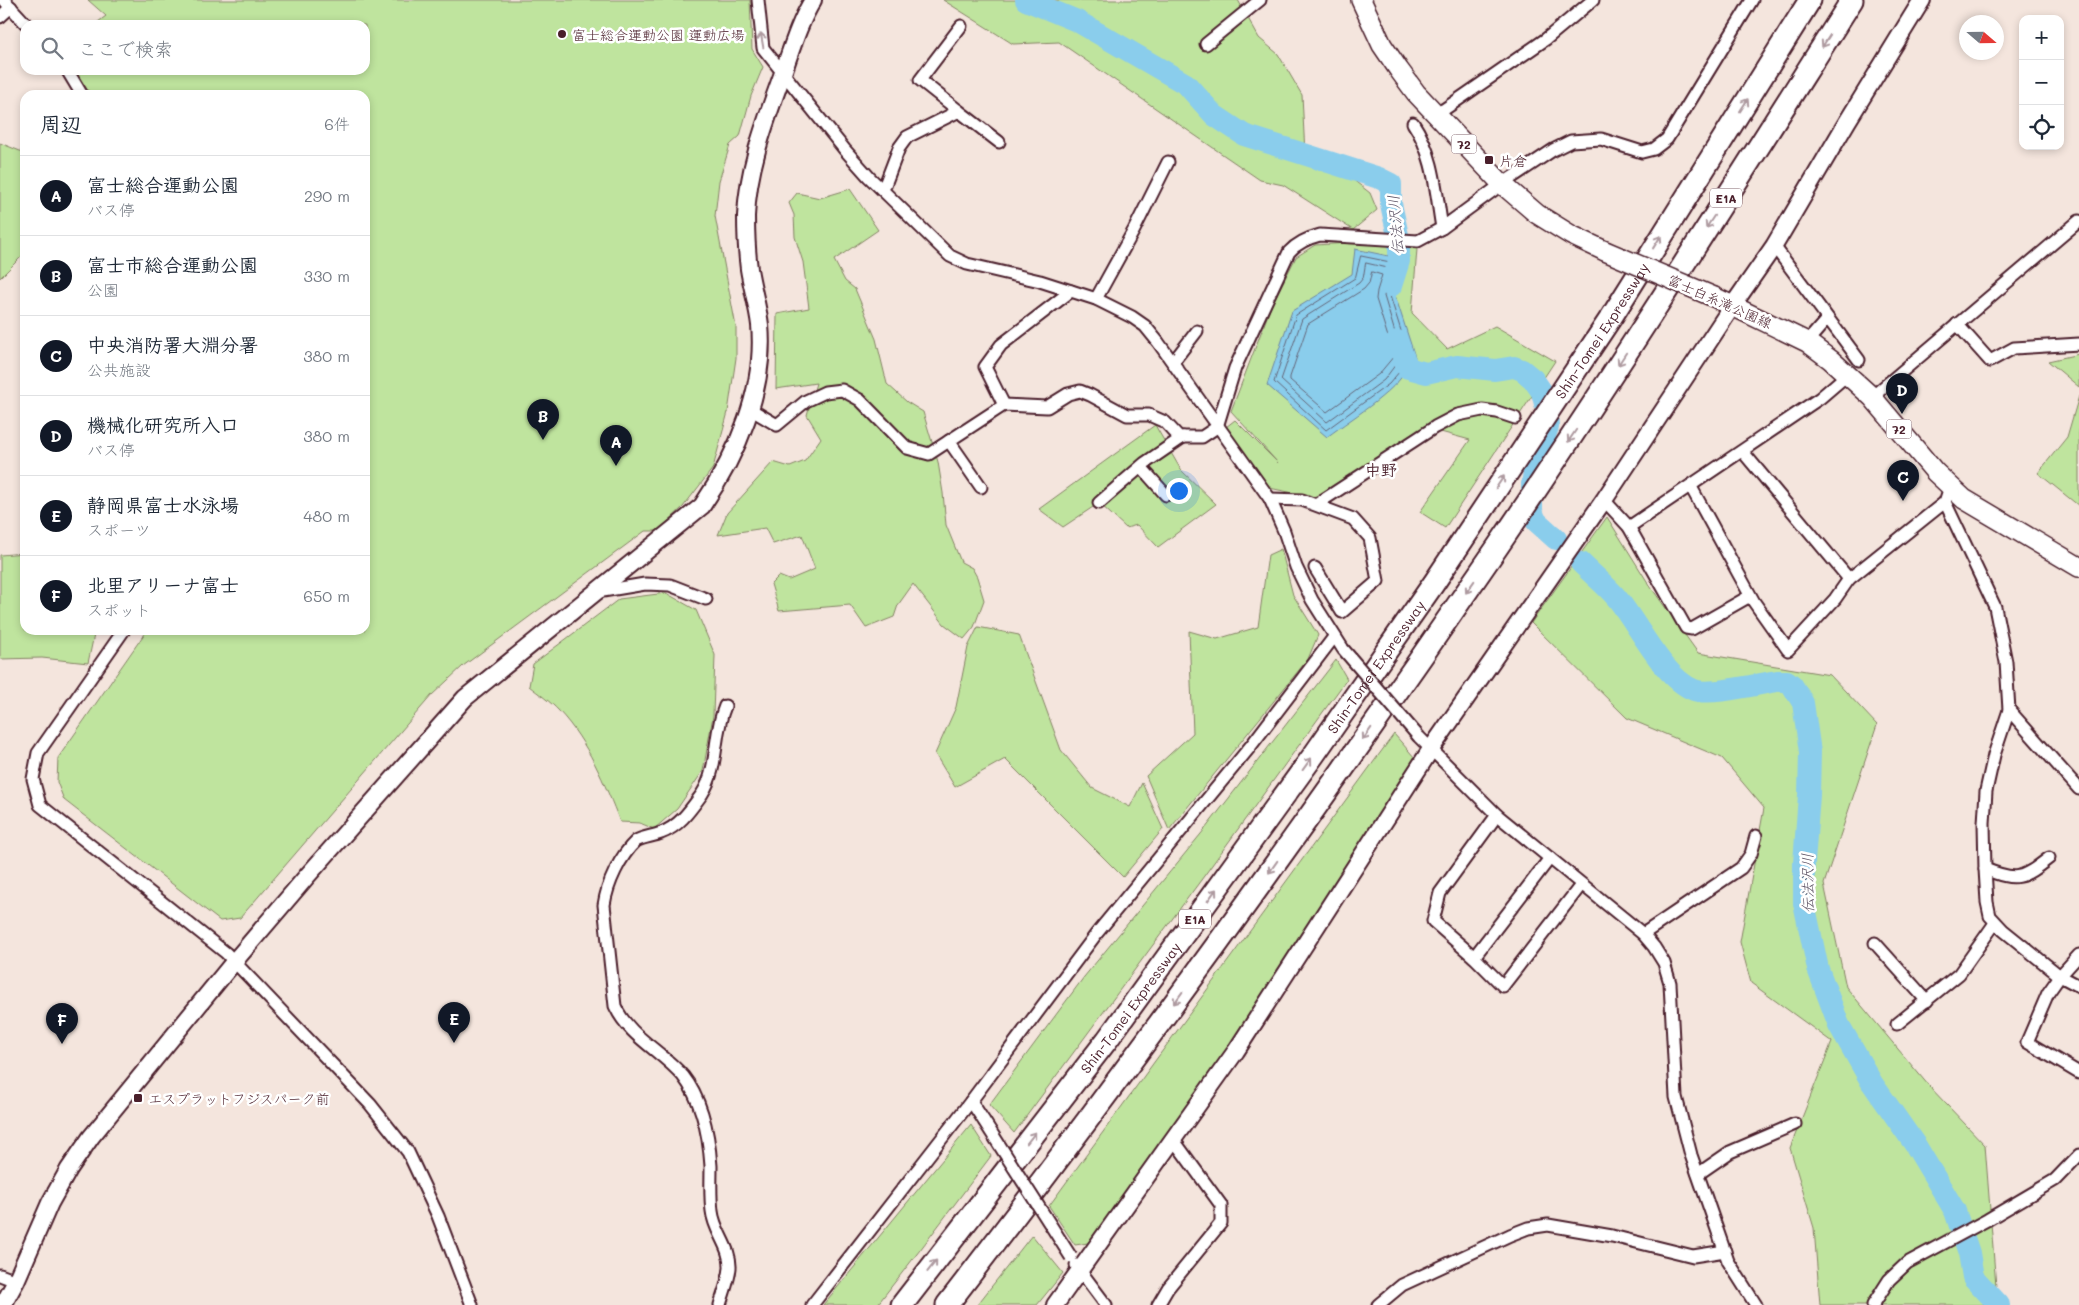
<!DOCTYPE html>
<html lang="ja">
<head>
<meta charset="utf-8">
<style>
	:root { --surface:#fff; --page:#f2f2f3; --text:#1f2937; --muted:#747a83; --line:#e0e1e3; --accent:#111827 }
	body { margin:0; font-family:Mali,"Klee One",sans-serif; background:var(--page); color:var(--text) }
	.controls { position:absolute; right:15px; top:15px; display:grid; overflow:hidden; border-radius:10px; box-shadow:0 2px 8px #0003 }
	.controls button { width:45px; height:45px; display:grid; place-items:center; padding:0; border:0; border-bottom:1px solid var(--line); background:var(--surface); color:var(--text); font:25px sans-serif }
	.compass { position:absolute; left:1959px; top:15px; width:45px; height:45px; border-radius:50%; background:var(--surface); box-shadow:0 2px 8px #0003; rotate:110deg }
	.you { position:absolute; left:1178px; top:490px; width:18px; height:18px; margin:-12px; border:4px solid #fff; border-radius:50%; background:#1a73e8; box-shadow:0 0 0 8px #1a73e833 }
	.badge { display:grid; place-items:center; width:32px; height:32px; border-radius:50%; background:var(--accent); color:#fff; font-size:16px; font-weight:700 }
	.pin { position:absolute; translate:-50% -41px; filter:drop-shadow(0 1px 2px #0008) }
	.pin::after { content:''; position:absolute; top:26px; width:18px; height:15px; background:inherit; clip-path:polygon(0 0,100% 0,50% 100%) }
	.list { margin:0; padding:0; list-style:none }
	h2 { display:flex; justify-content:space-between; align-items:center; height:65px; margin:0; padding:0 20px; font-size:21px }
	h2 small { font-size:16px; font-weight:400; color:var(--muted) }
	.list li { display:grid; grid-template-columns:32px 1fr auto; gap:15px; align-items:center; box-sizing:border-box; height:80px; padding:0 20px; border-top:1px solid var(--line) }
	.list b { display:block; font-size:19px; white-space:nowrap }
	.list p { margin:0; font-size:16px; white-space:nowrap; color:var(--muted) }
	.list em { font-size:16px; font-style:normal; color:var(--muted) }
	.icon { flex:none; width:28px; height:28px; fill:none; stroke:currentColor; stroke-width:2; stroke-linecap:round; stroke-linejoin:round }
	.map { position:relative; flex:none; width:2079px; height:1305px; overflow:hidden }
	.search { position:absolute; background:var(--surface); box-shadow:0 2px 8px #0003; left:20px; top:20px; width:350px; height:55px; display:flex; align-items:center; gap:12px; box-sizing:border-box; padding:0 18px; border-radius:15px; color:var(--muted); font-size:19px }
	.panel { position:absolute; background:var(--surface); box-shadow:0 2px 8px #0003; left:20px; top:90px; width:350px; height:545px; border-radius:15px }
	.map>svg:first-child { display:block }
	.green { fill:#bfe49e; stroke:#848264 }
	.water { fill:#8acdec; stroke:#70879f }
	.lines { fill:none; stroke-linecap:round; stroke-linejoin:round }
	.shore { stroke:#646578; stroke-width:1 }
	.river { stroke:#8acdec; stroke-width:22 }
	.street-casing { stroke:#4a1f2b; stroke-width:15 }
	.secondary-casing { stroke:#4a1f2b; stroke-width:20 }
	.primary-casing { stroke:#4a1f2b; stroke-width:22 }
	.highway-casing { stroke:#4a1f2b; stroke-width:25 }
	.street { stroke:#fff; stroke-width:11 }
	.secondary { stroke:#fff; stroke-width:16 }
	.primary { stroke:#fff; stroke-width:19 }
	.highway { stroke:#fff; stroke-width:21 }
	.street-bridge-casing { stroke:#4a1f2b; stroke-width:15; stroke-linecap:butt }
	.primary-bridge-casing { stroke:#4a1f2b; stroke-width:22; stroke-linecap:butt }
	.street-bridge { stroke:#fff; stroke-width:11 }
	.primary-bridge { stroke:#fff; stroke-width:19 }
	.oneway { stroke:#ae9aa0 }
	.poi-dot { fill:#4a1f2b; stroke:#fff; stroke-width:2 }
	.labels { text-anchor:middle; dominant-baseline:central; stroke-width:5; stroke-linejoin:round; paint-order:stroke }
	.shield { fill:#fff; stroke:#80626b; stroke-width:1 }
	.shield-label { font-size:12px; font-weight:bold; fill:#4a1f2b }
	.poi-label { font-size:14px; fill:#4a1f2b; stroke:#fff; text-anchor:start }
	.street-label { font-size:14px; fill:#4a1f2b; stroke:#fff }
	.water-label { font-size:15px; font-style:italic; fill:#5d5365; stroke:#fff }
	.quarter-label { font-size:16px; font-weight:bold; fill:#4a1f2b; stroke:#fff }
</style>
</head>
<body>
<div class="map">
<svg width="2079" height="1305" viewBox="0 0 2079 1305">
	<rect width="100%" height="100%" fill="#f4e5dd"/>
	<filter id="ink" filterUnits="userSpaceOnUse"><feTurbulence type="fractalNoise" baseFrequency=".02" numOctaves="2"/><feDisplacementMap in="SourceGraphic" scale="10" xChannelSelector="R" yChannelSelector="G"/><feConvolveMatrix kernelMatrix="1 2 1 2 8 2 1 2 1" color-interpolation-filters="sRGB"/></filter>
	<g filter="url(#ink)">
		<!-- green -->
		<g class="green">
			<path d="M 88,0 L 750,0 L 752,49 L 763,67 L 751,96 L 740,136 L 730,145 L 719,181 L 715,216 L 736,327 L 736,358 L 728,412 L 713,468 L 683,507 L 658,531 L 645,531 L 463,666 L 432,695 L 240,918 L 220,921 L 64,800 L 57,782 L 58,758 L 147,630 L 365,630 L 365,95 L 91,95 L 74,70 L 365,70 L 365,25 L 94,25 L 106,16 Z"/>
			<path d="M 943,0 L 1238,0 L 1259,38 L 1278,54 L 1302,95 L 1305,154 L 1329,161 L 1370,193 L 1377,210 L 1353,230 L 1283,185 L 1260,180 L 1059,42 L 1013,44 Z"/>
			<path d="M 0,143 L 25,153 L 25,253 L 0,278 Z"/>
			<path d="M 850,189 L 878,230 L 834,260 L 845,281 L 855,289 L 876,339 L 887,384 L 907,402 L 923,412 L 938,462 L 943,493 L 946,525 L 961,562 L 972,568 L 977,577 L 984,600 L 974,627 L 964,639 L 944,624 L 913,584 L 898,605 L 894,617 L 866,628 L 850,605 L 779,611 L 771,584 L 779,576 L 789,580 L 815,569 L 802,535 L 773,544 L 765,528 L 718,535 L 727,513 L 773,462 L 790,467 L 805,461 L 821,438 L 807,415 L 816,383 L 776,389 L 777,314 L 809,308 L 803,262 L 795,237 L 794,215 L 789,203 L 797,193 L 820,198 Z"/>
			<path d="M 1366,242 L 1417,249 L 1412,313 L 1447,349 L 1495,326 L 1555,361 L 1445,528 L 1420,512 L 1470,440 L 1437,431 L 1314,497 L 1269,488 L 1226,427 L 1235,420 L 1278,463 L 1231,411 L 1272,304 L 1296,257 L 1315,245 Z"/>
			<path d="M 2079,354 L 2079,387 L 2048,361 Z"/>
			<path d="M 2079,396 L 2079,506 L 2038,473 L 2067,437 Z"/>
			<path d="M 1155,425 L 1181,470 L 1216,504 L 1158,547 L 1137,525 L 1126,528 L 1099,503 L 1063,527 L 1039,509 Z"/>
			<path d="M 1607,517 L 1650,586 L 1698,653 L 1830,675 L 1877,725 L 1824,884 L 1846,987 L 1929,1086 L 1985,1145 L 1996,1287 L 1983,1305 L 1820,1305 L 1814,1228 L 1790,1148 L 1832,1042 L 1751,983 L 1740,942 L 1764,808 L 1722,758 L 1627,718 L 1531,623 Z"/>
			<path d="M 1281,549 L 1293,595 L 1318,635 L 1308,659 L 1169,830 L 1146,776 L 1193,733 L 1189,631 L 1217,639 L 1258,627 L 1268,555 Z"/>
			<path d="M 25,553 L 25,630 L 95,630 L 88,663 L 42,658 L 0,659 L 0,555 Z"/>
			<path d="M 666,593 L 696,610 L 715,655 L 713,716 L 703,771 L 677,809 L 654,829 L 640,823 L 620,822 C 605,784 588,742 559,711 C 551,702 539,694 529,686 L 533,664 L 619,599 Z"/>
			<path d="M 978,627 L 1019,635 L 1061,750 L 1092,788 L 1130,807 L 1142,783 L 1163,829 L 1123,877 L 1005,759 L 955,787 L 935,754 L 956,707 L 968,647 Z"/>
			<path d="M 1336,660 L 1347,679 L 1204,876 L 1014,1133 L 989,1105 L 1084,977 L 1205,829 Z"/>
			<path d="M 1394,734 L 1415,758 L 1341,881 L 1259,1009 L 1088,1243 L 1075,1245 L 1049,1206 Z"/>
			<path d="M 971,1125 L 991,1156 L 920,1250 L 877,1305 L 823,1305 Z"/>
			<path d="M 1032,1235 L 1063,1273 L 1037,1305 L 977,1305 Z"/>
		</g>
		<!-- water -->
		<path class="water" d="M 1355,249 L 1408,260 L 1395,295 L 1415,357 C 1398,392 1357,414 1327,437 L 1267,385 L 1292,311 L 1352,274 Z"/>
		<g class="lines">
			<!-- shore -->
			<g class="shore">
				<path d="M 1361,256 L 1400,264 L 1390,296 L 1409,356 L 1405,365 L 1389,384 L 1326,430 L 1274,382 L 1296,315 L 1355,278 Z"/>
				<path d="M 1366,263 L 1392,269 L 1384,296 L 1402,356 L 1384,380 L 1327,422 L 1281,380 L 1302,319 L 1359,283 L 1363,278 Z"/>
				<path d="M 1372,272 L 1382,275 L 1377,291 L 1376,299 L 1394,356 L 1379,374 L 1327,412 L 1290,380 L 1290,377 L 1308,324 L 1364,289 L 1369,283 Z"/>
			</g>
			<!-- river -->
			<g class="river">
				<path d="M 1026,0 L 1077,21 L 1186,84 L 1214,115 L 1244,135 L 1379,178 L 1391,184 L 1391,204 L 1399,240 L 1399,261 L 1391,286"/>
				<path d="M 1397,341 L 1408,368 L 1426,373 L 1457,366 L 1495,370 L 1514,367 L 1522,370 L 1533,379 L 1542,392 L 1547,412 L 1548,427 L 1537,456 L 1532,484 L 1532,511 L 1536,521 L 1556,539"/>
				<path d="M 1581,563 C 1592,574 1606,585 1616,597 C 1637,622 1663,678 1694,690 C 1710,696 1758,684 1777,681 L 1787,681 L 1792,685 L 1803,703 L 1810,752 L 1809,795 L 1804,863 L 1804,903 L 1818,969 L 1839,1025 L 1872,1083 L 1916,1146 L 1955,1211 L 1969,1253 L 1973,1277 L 1999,1305"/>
			</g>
			<!-- street casing -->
			<g class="street-casing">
				<g id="street">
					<path d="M 4,0 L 27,25"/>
					<path d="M 758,0 L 763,48 L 845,150 L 869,177 L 950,256 L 967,264 L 1040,281 L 1096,299 L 1132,317 L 1145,326 L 1158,342 L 1270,499 L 1284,531 L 1296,567 L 1312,600 L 1343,649"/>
					<path d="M 0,17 L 11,7"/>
					<path d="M 1206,44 L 1260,0"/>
					<path d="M 67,70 L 82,95"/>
					<path d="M 959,111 L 920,80 L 961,26"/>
					<path d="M 1436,115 L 1546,39 L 1593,0"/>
					<path d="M 1413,123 C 1434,154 1436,192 1442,228"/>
					<path d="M 883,190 L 899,148 L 907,137 L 959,111 L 999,142"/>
					<path d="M 1774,246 L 1859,360"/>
					<path d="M 1096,299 L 1134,230 L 1168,162"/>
					<path d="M 1957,324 L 1990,361 L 2014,348 L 2079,344"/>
					<path d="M 1807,342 L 1827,319"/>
					<path d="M 1173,362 L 1197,331"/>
					<path d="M 1872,397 L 2079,221"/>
					<path d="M 1004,405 L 985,367 L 1001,345 L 1071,291"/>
					<path d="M 750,409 L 777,425 L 806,401 L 825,392 L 842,390 L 860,400 L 907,448 L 929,454 L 1004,405 L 1047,407 L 1068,394 L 1080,391 L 1090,395 L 1127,415 L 1149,415 L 1165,422 L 1179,437 L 1202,437 L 1217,427 L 1235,368 L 1289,252 C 1298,242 1308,238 1320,235 L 1418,241 L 1442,228 L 1502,184 L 1553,150 L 1571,141 L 1601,139 L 1642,152 L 1654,149 L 1667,139 L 1752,0"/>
					<path d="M 949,441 L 981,487"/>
					<path d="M 1141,467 L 1166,495"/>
					<path d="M 1691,487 L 1754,602 L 1788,650 L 1835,599 L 1849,579 L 1743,452"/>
					<path d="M 1950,487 L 1945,502 L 1995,607 L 2006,662 L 2009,710 L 1994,755 L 1986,791 L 1984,823 L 1985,869 L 1987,902 L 1990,916 L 2003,930 L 2060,976 L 2079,986"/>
					<path d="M 1270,499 L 1302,500 L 1353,519 L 1370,538 L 1378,581 L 1342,612 L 1315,568"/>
					<path d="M 1604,500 L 1629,527 L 1686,628 L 1692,629 L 1750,596"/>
					<path d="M 1099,503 L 1145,463 L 1183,437"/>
					<path d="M 1317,504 L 1435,427 L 1458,415 L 1482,410 L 1497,412 L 1515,418"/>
					<path d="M 1629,527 L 1820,398 L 1848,374"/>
					<path d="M 1849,579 L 1945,502"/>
					<path d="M 597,592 L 645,584 L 670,585 L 706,599"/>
					<path d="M 124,630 L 38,753 L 33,779 L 40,805 L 226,953 L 370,1104 L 408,1152 L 438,1216 L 472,1305"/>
					<path d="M 2009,710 L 2079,789"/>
					<path d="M 1419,737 L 1497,815 L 1643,934 L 1654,947 L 1664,963 L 1670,983 L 1676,1097 L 1691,1155 L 1728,1261 L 1756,1305"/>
					<path d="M 1497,815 L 1440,893 L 1433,921 L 1474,957 L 1503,986 L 1581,885"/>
					<path d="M 1985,869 C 2017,882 2022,879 2049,858"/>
					<path d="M 1643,934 L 1741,868 L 1751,854 L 1756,836"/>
					<path d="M 1875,943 L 1927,1001"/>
					<path d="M 2079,955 L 2060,976 L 2048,993 L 2027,1042 L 2079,1073"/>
					<path d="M 1474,957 L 1550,858"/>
					<path d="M 1897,1024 L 1959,974 L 1995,923"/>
					<path d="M 971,1101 L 984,1121"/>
					<path d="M 1698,1174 L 1730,1152 L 1795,1124"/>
					<path d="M 1076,1265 L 1106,1305"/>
					<path d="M 0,1275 L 16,1281"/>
					<path d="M 720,1305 C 723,1294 729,1280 730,1268 C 731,1247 714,1232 712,1211 C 710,1196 711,1181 711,1166 C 709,1136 702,1100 683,1076 C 662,1051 629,1037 615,1006 L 604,905 C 607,884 620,856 636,841 C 642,837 654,836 661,833 C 680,826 691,809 702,794 C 719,768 713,734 725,706"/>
					<path d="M 812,1305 L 971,1101 L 1097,933 L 1250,747 L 1334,637"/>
					<path d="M 1158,1305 L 1168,1288 L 1221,1223 L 1221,1205 L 1173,1139"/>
					<path d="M 1378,1305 L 1402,1285 L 1510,1235 L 1528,1228 L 1548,1225 L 1612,1236 L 1693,1256 L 1725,1251"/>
					<path d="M 1873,1305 L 1889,1280 L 1907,1263 L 1987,1220 L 2055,1180 L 2079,1155"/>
				</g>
			</g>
			<!-- secondary casing -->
			<g class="secondary-casing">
				<g id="secondary">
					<path d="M 3,1305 L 16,1281 L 50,1203 L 69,1169 L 91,1137 L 233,963 L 308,875 L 465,698 L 702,506 C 737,455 766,389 760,325 C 758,307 752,288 749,269 C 747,253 746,233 746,216 C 748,165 767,118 784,70 C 792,47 800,21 813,0"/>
					<path d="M 1055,1305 L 1236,1051 L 1431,749 L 1604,500 L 1733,305 L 1774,246 L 1847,122 L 1922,0"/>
				</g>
			</g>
			<!-- primary casing -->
			<g class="primary-casing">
				<g id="primary">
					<path d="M 1361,0 L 1382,45 L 1399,70 L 1416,93 L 1502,184 L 1537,214 L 1571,235 L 1605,251"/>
					<path d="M 1714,297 L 1807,342 L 1831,360 L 1872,397 L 1935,472 L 1964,499 L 2079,567"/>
				</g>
			</g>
			<!-- highway casing -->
			<g class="highway-casing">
				<g id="highway">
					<path id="s1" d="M 902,1305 L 1107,1040 L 1313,756 L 1434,583 L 1612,316 L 1810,0"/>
					<path d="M 947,1305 C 1137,1059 1320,806 1496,549 C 1619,369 1735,184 1852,0"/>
				</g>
			</g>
			<!-- street -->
			<use href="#street" class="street"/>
			<!-- secondary -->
			<use href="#secondary" class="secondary"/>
			<!-- primary -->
			<use href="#primary" class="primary"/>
			<!-- highway -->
			<use href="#highway" class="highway"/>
			<!-- street-bridge casing -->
			<g class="street-bridge-casing">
				<g id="street-bridge">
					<path d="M 1343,649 L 1419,737"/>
					<path d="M 984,1121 L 1071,1257"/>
				</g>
			</g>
			<!-- primary-bridge casing -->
			<g class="primary-bridge-casing">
				<path id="primary-bridge" d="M 1605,251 L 1714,297"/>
			</g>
			<!-- street-bridge -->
			<use href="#street-bridge" class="street-bridge"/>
			<!-- primary-bridge -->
			<use href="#primary-bridge" class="primary-bridge"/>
		</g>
		<!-- one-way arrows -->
		<defs><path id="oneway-shaft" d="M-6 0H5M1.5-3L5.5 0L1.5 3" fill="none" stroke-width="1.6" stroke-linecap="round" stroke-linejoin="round" transform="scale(1.25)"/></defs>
		<g class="oneway">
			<use href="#oneway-shaft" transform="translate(762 40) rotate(-100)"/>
			<use href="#oneway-shaft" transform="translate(1826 41) rotate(123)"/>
			<use href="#oneway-shaft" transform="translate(1744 105) rotate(-58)"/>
			<use href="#oneway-shaft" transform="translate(1710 222) rotate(123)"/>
			<use href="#oneway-shaft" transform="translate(1657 242) rotate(-58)"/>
			<use href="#oneway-shaft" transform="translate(1622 359) rotate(123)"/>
			<use href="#oneway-shaft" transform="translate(1572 436) rotate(124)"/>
			<use href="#oneway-shaft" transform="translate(1500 482) rotate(-56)"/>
			<use href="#oneway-shaft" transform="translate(1470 587) rotate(125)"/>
			<use href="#oneway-shaft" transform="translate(1367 734) rotate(125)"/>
			<use href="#oneway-shaft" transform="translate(1307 764) rotate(-54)"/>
			<use href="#oneway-shaft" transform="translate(1273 867) rotate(125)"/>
			<use href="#oneway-shaft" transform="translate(1212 895) rotate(-54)"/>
			<use href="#oneway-shaft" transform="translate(1178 998) rotate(126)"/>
			<use href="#oneway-shaft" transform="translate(1031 1138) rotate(-52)"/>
			<use href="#oneway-shaft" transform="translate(932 1266) rotate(-52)"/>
		</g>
	</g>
	<!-- markers -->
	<g class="poi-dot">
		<circle cx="562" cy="34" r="5"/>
		<rect x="1484" y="155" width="10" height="10" rx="2.5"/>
		<rect x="133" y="1093" width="10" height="10" rx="2.5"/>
	</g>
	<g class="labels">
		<!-- shield labels -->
		<g class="shield">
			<rect x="1451.5" y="134.5" width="25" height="19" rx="4"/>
			<rect x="1710" y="188.5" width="32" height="19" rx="4"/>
			<rect x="1886.5" y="419.5" width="25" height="19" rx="4"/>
			<rect x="1179" y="909.5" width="32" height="19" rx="4"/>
		</g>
		<g class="shield-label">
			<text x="1464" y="144">72</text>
			<text x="1726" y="198">E1A</text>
			<text x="1899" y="429">72</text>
			<text x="1195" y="919">E1A</text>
		</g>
		<!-- poi labels -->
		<g class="poi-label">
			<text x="572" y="34">富士総合運動公園 運動広場</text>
			<text x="1499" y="160">片倉</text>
			<text x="148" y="1098">エスプラットフジスパーク前</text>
		</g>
		<!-- street labels -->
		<g class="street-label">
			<text transform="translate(1720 301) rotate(24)">富士白糸滝公園線</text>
			<text stroke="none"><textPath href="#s1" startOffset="1200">Shin-Tomei Expressway</textPath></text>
			<text stroke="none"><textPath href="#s1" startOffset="795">Shin-Tomei Expressway</textPath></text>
			<text stroke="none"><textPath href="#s1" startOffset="375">Shin-Tomei Expressway</textPath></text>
		</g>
		<!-- water labels -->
		<g class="water-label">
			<text transform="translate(1395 225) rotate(-95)">伝法沢川</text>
			<text transform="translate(1807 883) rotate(-91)">伝法沢川</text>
		</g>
		<!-- quarter labels -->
		<g class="quarter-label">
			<text x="1381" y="469">中野</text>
		</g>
	</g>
</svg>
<div class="controls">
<button>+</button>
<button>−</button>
<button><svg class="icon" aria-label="locate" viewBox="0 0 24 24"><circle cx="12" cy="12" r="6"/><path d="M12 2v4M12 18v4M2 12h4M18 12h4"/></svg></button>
</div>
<svg class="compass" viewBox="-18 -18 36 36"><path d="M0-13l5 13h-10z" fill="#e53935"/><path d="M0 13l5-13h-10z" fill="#747a83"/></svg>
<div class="you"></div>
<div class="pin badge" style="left:616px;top:466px">A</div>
<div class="pin badge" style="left:543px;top:440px">B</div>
<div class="pin badge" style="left:1903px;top:501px">C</div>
<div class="pin badge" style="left:1902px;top:414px">D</div>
<div class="pin badge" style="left:454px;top:1043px">E</div>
<div class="pin badge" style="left:62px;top:1044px">F</div>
<div class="search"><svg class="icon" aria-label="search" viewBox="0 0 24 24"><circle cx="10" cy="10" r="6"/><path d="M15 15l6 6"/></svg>ここで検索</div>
<section class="panel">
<h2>周辺<small>6件</small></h2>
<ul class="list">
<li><span class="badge">A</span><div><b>富士総合運動公園</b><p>バス停</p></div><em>290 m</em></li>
<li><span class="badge">B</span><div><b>富士市総合運動公園</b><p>公園</p></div><em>330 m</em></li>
<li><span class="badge">C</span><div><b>中央消防署大淵分署</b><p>公共施設</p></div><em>380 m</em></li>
<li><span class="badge">D</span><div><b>機械化研究所入口</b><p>バス停</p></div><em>380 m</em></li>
<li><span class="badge">E</span><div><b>静岡県富士水泳場</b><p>スポーツ</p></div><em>480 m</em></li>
<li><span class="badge">F</span><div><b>北里アリーナ富士</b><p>スポット</p></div><em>650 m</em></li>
</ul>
</section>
</div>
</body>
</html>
